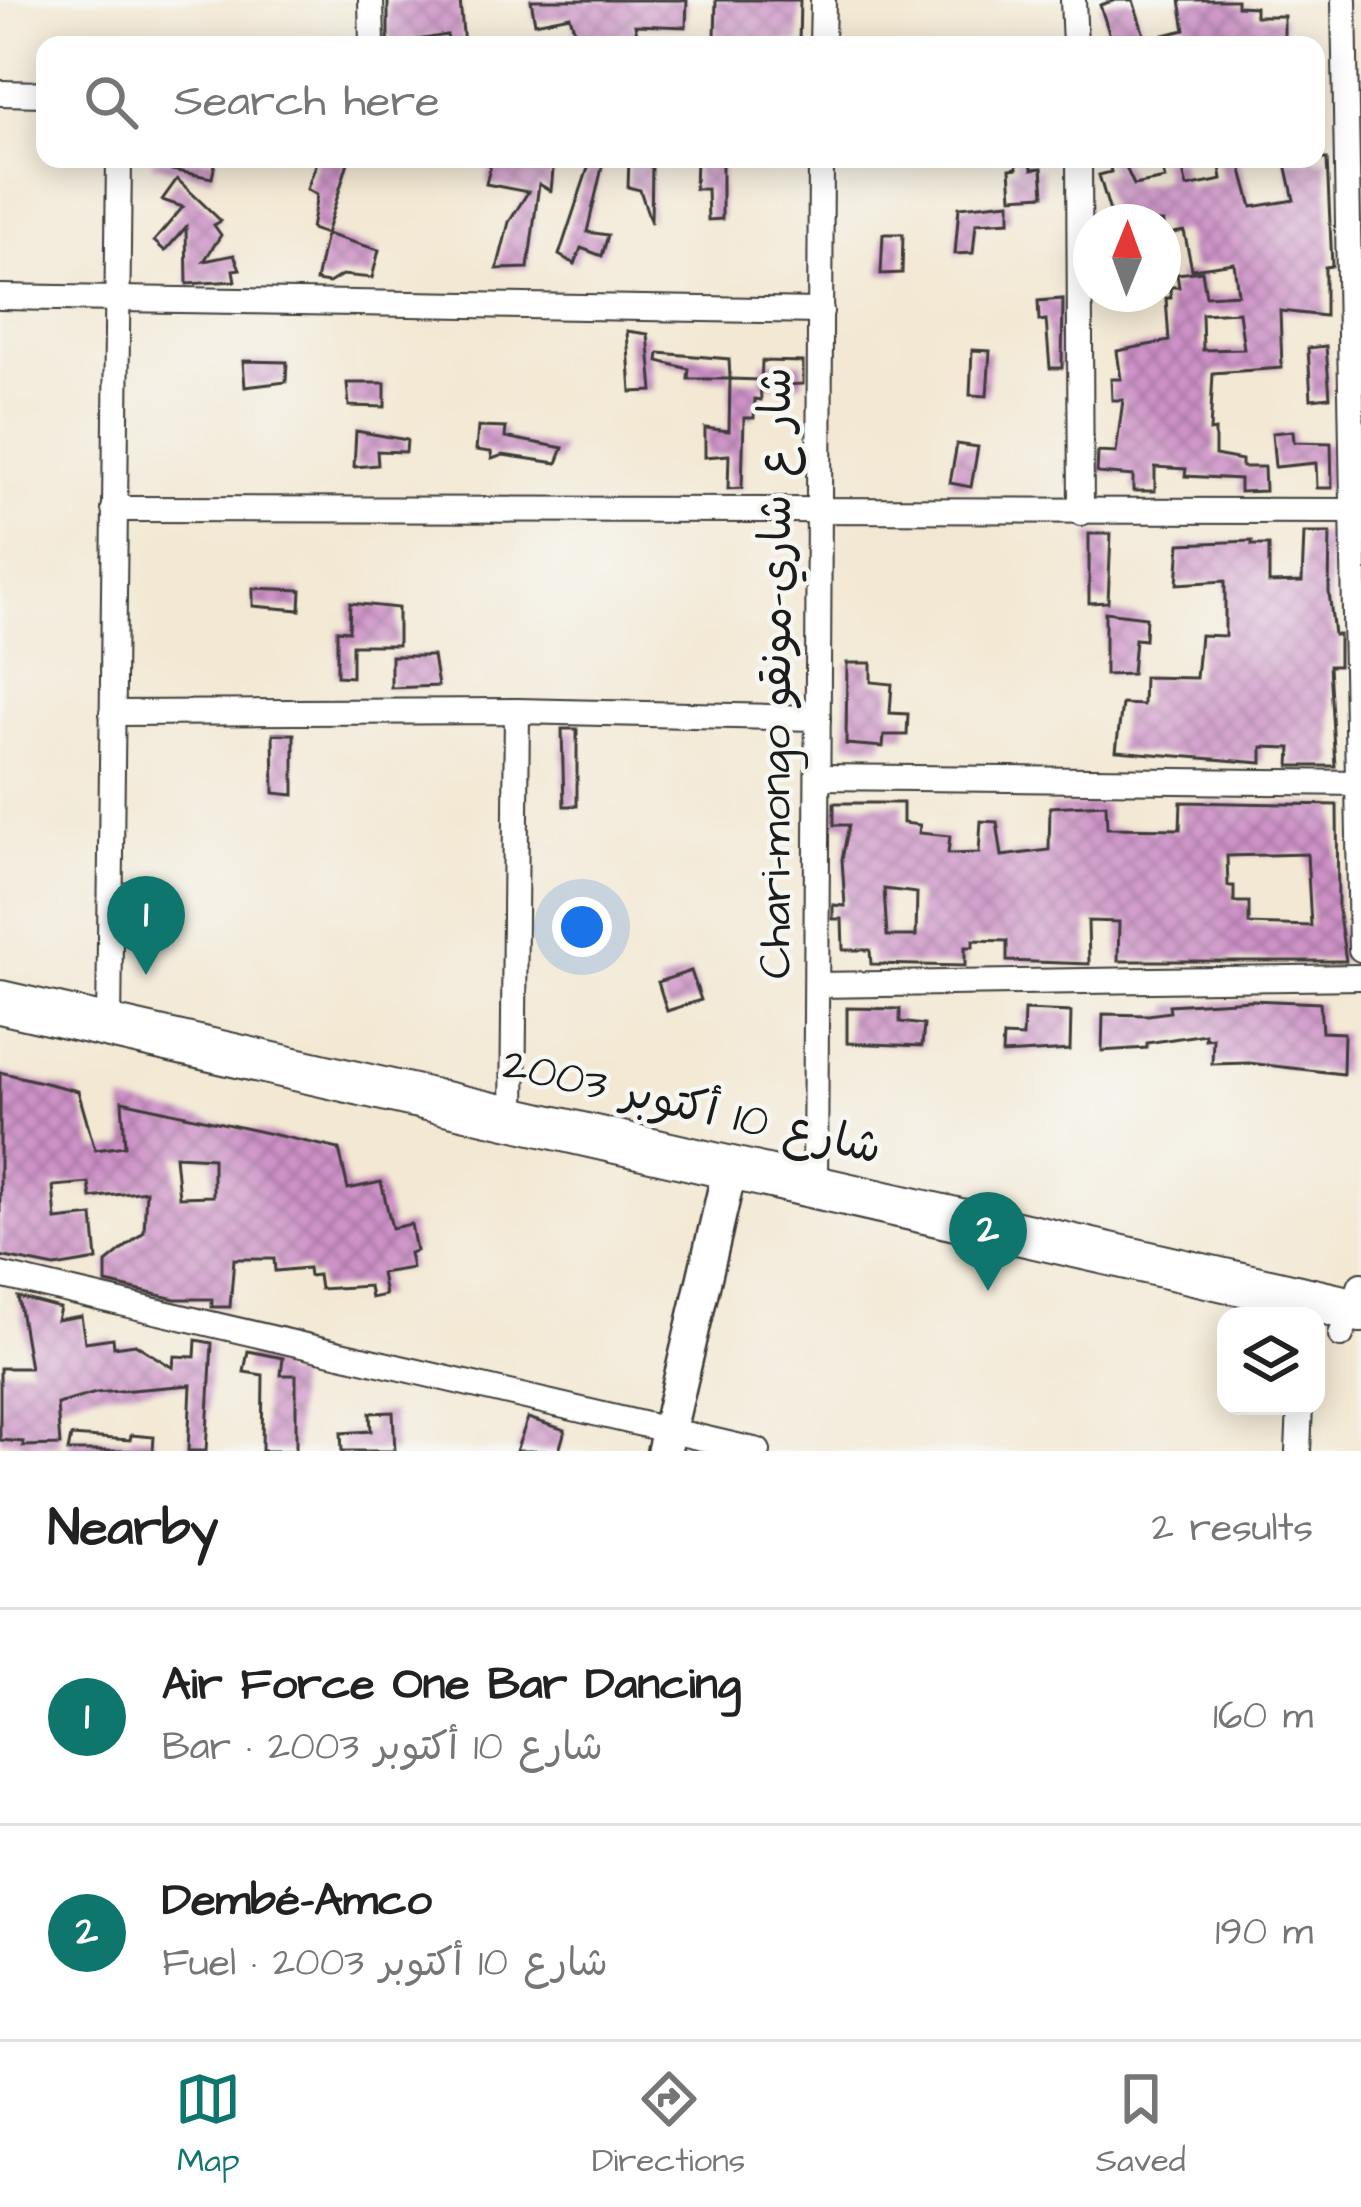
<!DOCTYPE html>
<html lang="en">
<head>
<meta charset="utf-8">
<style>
	:root { --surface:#fff; --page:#f2f2f2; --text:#222; --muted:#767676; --line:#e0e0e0; --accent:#0f766e }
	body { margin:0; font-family:"Architects Daughter","Playpen Sans Arabic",sans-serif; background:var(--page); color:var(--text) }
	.controls { position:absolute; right:36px; bottom:36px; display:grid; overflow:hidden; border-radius:24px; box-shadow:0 6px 30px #0003 }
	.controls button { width:108px; height:108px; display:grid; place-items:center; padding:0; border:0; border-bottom:3px solid var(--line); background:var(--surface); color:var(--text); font:60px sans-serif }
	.compass { position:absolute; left:1073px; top:204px; width:108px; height:108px; border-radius:50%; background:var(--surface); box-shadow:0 6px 30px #0003; rotate:1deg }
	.you { position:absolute; left:582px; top:927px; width:42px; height:42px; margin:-30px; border:9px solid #fff; border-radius:50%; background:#1a73e8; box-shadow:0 0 0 18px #1a73e833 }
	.badge { display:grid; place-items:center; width:78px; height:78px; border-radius:50%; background:var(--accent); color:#fff; font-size:39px; font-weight:700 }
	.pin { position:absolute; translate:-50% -99px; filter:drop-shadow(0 3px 6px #0008) }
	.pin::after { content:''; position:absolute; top:63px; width:42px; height:36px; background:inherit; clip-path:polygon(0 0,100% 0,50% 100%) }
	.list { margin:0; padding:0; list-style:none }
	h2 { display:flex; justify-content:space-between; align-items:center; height:156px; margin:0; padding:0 48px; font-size:51px }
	h2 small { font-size:39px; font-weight:400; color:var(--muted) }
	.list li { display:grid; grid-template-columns:78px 1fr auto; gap:36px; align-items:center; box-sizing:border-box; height:216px; padding:0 48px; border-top:3px solid var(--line) }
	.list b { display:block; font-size:45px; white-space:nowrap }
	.list p { margin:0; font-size:39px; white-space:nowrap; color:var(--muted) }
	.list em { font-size:39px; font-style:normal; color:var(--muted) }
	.icon { flex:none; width:66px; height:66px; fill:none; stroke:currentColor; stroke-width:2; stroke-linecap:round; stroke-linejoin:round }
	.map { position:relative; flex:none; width:1361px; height:1451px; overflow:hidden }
	.search { position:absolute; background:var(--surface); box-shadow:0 6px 30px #0003; left:36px; right:36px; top:36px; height:132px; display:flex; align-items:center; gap:30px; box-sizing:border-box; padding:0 42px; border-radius:24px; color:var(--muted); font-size:45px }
	.sheet { height:588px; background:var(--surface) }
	nav { display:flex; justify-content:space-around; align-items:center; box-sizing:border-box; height:168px; border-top:3px solid var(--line); background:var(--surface); font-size:33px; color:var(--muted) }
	nav a { display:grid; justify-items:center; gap:6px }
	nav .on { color:var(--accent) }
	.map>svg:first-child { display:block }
	.building { fill:url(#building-cross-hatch); fill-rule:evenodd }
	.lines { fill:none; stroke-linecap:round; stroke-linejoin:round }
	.street-casing { stroke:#3c3b37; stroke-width:28 }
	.secondary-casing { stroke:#3c3b37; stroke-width:38 }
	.highway-casing { stroke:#3c3b37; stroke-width:46 }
	.street { stroke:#fff; stroke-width:24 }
	.secondary { stroke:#fff; stroke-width:33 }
	.highway { stroke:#fff; stroke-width:42 }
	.labels { text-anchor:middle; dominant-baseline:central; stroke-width:9; stroke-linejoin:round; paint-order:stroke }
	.street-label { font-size:45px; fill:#1c1c1c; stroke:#f6f6f2 }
</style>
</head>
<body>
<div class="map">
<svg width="1361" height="1451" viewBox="0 0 1361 1451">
	<defs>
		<pattern id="building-cross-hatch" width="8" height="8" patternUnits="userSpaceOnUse" patternTransform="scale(3)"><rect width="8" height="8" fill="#ce92c7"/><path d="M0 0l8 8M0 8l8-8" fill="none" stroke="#a676a1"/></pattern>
	</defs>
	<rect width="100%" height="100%" fill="#f6f6f2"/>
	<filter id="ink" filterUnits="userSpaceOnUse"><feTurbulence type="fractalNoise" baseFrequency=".00833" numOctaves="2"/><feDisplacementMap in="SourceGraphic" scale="24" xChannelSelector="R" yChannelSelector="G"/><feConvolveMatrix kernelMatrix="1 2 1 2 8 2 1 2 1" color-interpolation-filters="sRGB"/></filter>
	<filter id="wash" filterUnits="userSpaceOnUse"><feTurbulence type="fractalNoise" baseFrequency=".004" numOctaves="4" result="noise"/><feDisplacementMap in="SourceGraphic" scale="48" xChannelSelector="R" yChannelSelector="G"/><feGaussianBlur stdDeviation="2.7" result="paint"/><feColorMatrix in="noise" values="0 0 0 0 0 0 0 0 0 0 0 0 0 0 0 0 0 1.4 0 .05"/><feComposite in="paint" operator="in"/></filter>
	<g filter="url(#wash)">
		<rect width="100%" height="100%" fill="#f3e8d3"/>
		<g id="blocks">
			<!-- building -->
			<g class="building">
				<path d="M 388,0 L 460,0 L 464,45 L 449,45 L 447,35 L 388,45 Z"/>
				<path d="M 531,0 L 687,0 L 686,27 L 635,25 L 640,45 L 579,45 L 570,16 L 535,23 Z"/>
				<path d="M 716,0 L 800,0 L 799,43 L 715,38 Z"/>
				<path d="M 1116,0 L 1133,0 L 1147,45 L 1113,45 L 1100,5 Z"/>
				<path d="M 1180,0 L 1237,0 L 1237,6 L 1255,7 L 1255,16 L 1284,16 L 1284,39 L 1254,38 L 1254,45 L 1148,45 L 1147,39 L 1185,30 Z"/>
				<path d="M 153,159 L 216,159 L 212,178 L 152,166 Z"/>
				<path d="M 318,159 L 349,159 L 326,234 L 311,229 L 317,195 L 307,189 Z"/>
				<path d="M 492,159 L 554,159 L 551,191 L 539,184 L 528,268 L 497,269 L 509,222 L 528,192 L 486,184 Z"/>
				<path d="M 591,159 L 604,159 L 587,232 L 608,235 L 602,256 L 581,248 L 575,264 L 559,255 Z"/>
				<path d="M 629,159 L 652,167 L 651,223 L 640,190 L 628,187 Z"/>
				<path d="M 696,159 L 722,159 L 722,219 L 708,220 L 707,189 L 695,189 Z"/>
				<path d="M 1016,159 L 1031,159 L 1032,169 L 1042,168 L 1044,195 L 1012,197 L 1010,169 L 1017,168 Z"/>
				<path d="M 1108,159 L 1122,159 L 1134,185 L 1165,179 L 1160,159 L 1180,159 L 1187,187 L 1222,180 L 1219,159 L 1239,159 L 1252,207 L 1294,200 L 1285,159 L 1327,159 L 1332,266 L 1325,267 L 1325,316 L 1280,311 L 1282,368 L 1213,373 L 1210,431 L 1215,430 L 1215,455 L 1242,460 L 1242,467 L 1264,467 L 1265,491 L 1240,492 L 1240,479 L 1185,476 L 1186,469 L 1155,467 L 1155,491 L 1133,491 L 1133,476 L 1097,473 L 1098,452 L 1116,453 L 1123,400 L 1112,400 L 1111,379 L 1121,379 L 1117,351 L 1169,341 L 1166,298 L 1171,298 L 1170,287 L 1179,287 L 1177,274 L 1202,271 L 1206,296 L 1238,294 L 1234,263 L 1192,269 L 1184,231 L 1163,235 L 1163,222 L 1113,222 L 1099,175 L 1111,172 ZM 1239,312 L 1244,349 L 1203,350 L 1202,314 Z"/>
				<path d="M 177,179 L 221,221 L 214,225 L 221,235 L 204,261 L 234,255 L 240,269 L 233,270 L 235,281 L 187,284 L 186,227 L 165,251 L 154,241 L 183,207 L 162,200 Z"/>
				<path d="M 1010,202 L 1010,221 L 976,223 L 973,253 L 955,254 L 959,207 Z"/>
				<path d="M 326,234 L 379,250 L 372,278 L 342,275 L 329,283 L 316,281 Z"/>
				<path d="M 883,234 L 903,234 L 902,273 L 881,274 Z"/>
				<path d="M 1063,299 L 1062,368 L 1050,368 L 1046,320 L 1039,321 L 1038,301 Z"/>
				<path d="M 627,331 L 648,334 L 653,391 L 631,392 Z"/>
				<path d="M 1326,346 L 1330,397 L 1311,399 L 1308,348 Z"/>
				<path d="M 972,350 L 990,351 L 987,396 L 970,395 Z"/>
				<path d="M 659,353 L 729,359 L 730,379 L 688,379 L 689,369 L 658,361 Z"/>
				<path d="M 243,361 L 287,362 L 286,382 L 245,387 Z"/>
				<path d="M 762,361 L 803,362 L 803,384 L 761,386 Z"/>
				<path d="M 730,379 L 760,380 L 761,400 L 755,399 L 754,418 L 744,418 L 742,488 L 728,489 L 729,455 L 705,457 L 705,428 L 729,431 Z"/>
				<path d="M 347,383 L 385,383 L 385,407 L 349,406 Z"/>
				<path d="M 478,427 L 506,428 L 505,437 L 563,448 L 557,463 L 503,455 L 492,459 L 491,452 L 476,450 Z"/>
				<path d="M 356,431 L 407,440 L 406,452 L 377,451 L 378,465 L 354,467 Z"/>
				<path d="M 1293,431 L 1294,442 L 1331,443 L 1332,488 L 1317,488 L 1316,463 L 1275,467 L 1272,433 Z"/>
				<path d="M 957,444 L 978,447 L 971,487 L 950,483 Z"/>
				<path d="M 1304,533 L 1330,533 L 1329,592 L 1334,635 L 1339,635 L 1339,666 L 1329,666 L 1335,766 L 1290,766 L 1291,748 L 1262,747 L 1262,763 L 1116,751 L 1122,704 L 1143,705 L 1144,677 L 1196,678 L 1200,635 L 1225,636 L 1225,581 L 1177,584 L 1180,544 L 1252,541 L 1252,545 L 1269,545 L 1269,583 L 1302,582 Z"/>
				<path d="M 1089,534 L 1111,534 L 1108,602 L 1089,603 Z"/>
				<path d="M 253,588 L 301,590 L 300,610 L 253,606 Z"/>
				<path d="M 350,603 L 398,608 L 398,645 L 352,645 L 352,677 L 337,676 L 337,630 L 349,631 Z"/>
				<path d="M 1105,612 L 1146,617 L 1145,640 L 1135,639 L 1132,674 L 1105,675 Z"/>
				<path d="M 391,656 L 433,656 L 438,686 L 391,688 Z"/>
				<path d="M 847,663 L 871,663 L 871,682 L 892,684 L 890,713 L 908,714 L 907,735 L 884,735 L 883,747 L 846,744 Z"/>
				<path d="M 562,729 L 577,729 L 577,806 L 564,806 Z"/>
				<path d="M 273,734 L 294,734 L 294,795 L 274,793 Z"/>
				<path d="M 1181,802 L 1337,805 L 1338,909 L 1346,961 L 1118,961 L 1119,922 L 1088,921 L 1089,964 L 1007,961 L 1007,941 L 973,940 L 973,947 L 965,947 L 965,966 L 871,964 L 870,950 L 843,950 L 842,919 L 833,919 L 833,905 L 845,906 L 842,859 L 849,825 L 834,825 L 834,803 L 903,803 L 903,823 L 920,825 L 919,833 L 950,836 L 948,854 L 979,853 L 981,821 L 997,822 L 1002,856 L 1049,850 L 1050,807 L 1106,804 L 1107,828 L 1180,829 ZM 1307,854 L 1311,926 L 1249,924 L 1249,902 L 1234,902 L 1234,886 L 1228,886 L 1227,856 ZM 884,889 L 917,893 L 916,936 L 887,936 Z"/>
				<path d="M 691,971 L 701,1000 L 667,1011 L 658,982 Z"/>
				<path d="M 1251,1000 L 1320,1003 L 1322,1032 L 1344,1033 L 1343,1074 L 1249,1063 L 1212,1064 L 1213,1038 L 1205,1039 L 1205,1034 L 1147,1043 L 1147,1048 L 1102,1051 L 1103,1014 L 1148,1015 L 1170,1012 L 1169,1005 Z"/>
				<path d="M 847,1008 L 900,1009 L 900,1022 L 924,1025 L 922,1046 L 847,1043 Z"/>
				<path d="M 1024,1010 L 1071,1012 L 1070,1050 L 1002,1054 L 1003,1036 L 1023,1037 Z"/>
				<path d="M 0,1072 L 78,1091 L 95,1150 L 125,1146 L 122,1101 L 339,1149 L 348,1189 L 381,1182 L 392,1228 L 411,1224 L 416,1251 L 409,1253 L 412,1268 L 381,1273 L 385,1295 L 371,1298 L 369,1286 L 320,1289 L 318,1275 L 309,1276 L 308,1268 L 275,1271 L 274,1259 L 234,1259 L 230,1307 L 212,1307 L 212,1299 L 175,1299 L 106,1283 L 106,1263 L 144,1232 L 146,1191 L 91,1198 L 89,1183 L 53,1186 L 56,1220 L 93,1216 L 97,1260 L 55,1267 L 0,1256 ZM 175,1156 L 213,1158 L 213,1196 L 179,1197 Z"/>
				<path d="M 18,1297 L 60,1308 L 57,1320 L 81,1316 L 85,1342 L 113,1338 L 114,1347 L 135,1344 L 173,1368 L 174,1356 L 195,1357 L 196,1340 L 212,1343 L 206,1451 L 188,1451 L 191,1385 L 96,1393 L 57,1404 L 60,1445 L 23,1446 L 23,1442 L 0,1440 L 0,1368 L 30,1368 Z"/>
				<path d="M 248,1351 L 283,1358 L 281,1375 L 296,1375 L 296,1451 L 262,1451 L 263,1375 L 244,1372 Z"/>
				<path d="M 393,1412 L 395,1451 L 342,1451 L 341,1433 L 371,1431 L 370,1413 Z"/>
				<path d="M 528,1418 L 565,1430 L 559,1451 L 516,1451 Z"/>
				<path d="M 131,1435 L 154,1437 L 153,1451 L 68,1451 L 71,1436 L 130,1440 Z"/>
			</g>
		</g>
	</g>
	<g filter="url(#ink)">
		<use href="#blocks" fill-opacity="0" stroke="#3c3b37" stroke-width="3"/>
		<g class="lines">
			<!-- street casing -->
			<g class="street-casing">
				<g id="street">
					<path d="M 371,0 L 372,45"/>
					<path d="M 1073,0 L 1075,45"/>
					<path d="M 1344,0 L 1361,949"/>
					<path d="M 822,45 L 823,0"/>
					<path d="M 0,93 L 45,94"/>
					<path d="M 1079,159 L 1081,513"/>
					<path d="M 0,297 L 821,311"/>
					<path d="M 114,509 L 1361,511"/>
					<path d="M 112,713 L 517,711 L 818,718"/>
					<path d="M 819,777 L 1361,783"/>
					<path d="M 817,985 L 1361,977"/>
					<path d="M 109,1027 L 119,159"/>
					<path d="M 513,1119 L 517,711"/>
					<path d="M 815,1187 L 821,159"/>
					<path d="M 0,1275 L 758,1451"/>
					<path d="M 1341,1335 L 1361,1285"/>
					<path d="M 1298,1451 L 1300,1406"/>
				</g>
			</g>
			<!-- secondary casing -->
			<g class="secondary-casing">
				<path id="secondary" d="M 664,1451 L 730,1168"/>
			</g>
			<!-- highway casing -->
			<g class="highway-casing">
				<path id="highway" d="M 0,1002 L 1361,1311"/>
			</g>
			<!-- street -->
			<use href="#street" class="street"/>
			<!-- secondary -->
			<use href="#secondary" class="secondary"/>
			<!-- highway -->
			<use href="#highway" class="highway"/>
		</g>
	</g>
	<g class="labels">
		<!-- street labels -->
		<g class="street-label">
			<text transform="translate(777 673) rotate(-90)">Chari-mongo شار ع شاري-مونقو</text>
			<text transform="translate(692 1107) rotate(13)">شارع 10 أكتوبر 2003</text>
		</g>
	</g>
</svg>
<div class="controls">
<button><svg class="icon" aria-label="layers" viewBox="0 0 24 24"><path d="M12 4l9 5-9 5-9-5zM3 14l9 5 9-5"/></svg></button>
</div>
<svg class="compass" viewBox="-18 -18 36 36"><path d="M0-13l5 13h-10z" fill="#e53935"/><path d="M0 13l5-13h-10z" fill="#767676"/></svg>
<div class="you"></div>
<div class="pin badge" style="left:146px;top:975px">1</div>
<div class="pin badge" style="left:988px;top:1291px">2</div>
<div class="search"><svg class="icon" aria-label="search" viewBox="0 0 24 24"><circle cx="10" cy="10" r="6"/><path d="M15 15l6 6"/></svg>Search here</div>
</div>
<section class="sheet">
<h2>Nearby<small>2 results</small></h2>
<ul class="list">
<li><span class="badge">1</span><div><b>Air Force One Bar Dancing</b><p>Bar · شارع 10 أكتوبر 2003</p></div><em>160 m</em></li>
<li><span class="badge">2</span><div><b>Dembé-Amco</b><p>Fuel · شارع 10 أكتوبر 2003</p></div><em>190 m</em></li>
</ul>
</section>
<nav>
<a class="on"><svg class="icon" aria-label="map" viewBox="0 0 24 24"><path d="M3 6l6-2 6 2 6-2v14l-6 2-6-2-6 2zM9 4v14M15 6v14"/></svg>Map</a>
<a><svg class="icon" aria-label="directions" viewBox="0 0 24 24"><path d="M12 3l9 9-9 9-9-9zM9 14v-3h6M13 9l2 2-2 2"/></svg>Directions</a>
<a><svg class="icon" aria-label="saved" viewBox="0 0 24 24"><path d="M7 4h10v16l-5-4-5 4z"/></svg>Saved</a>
</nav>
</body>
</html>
